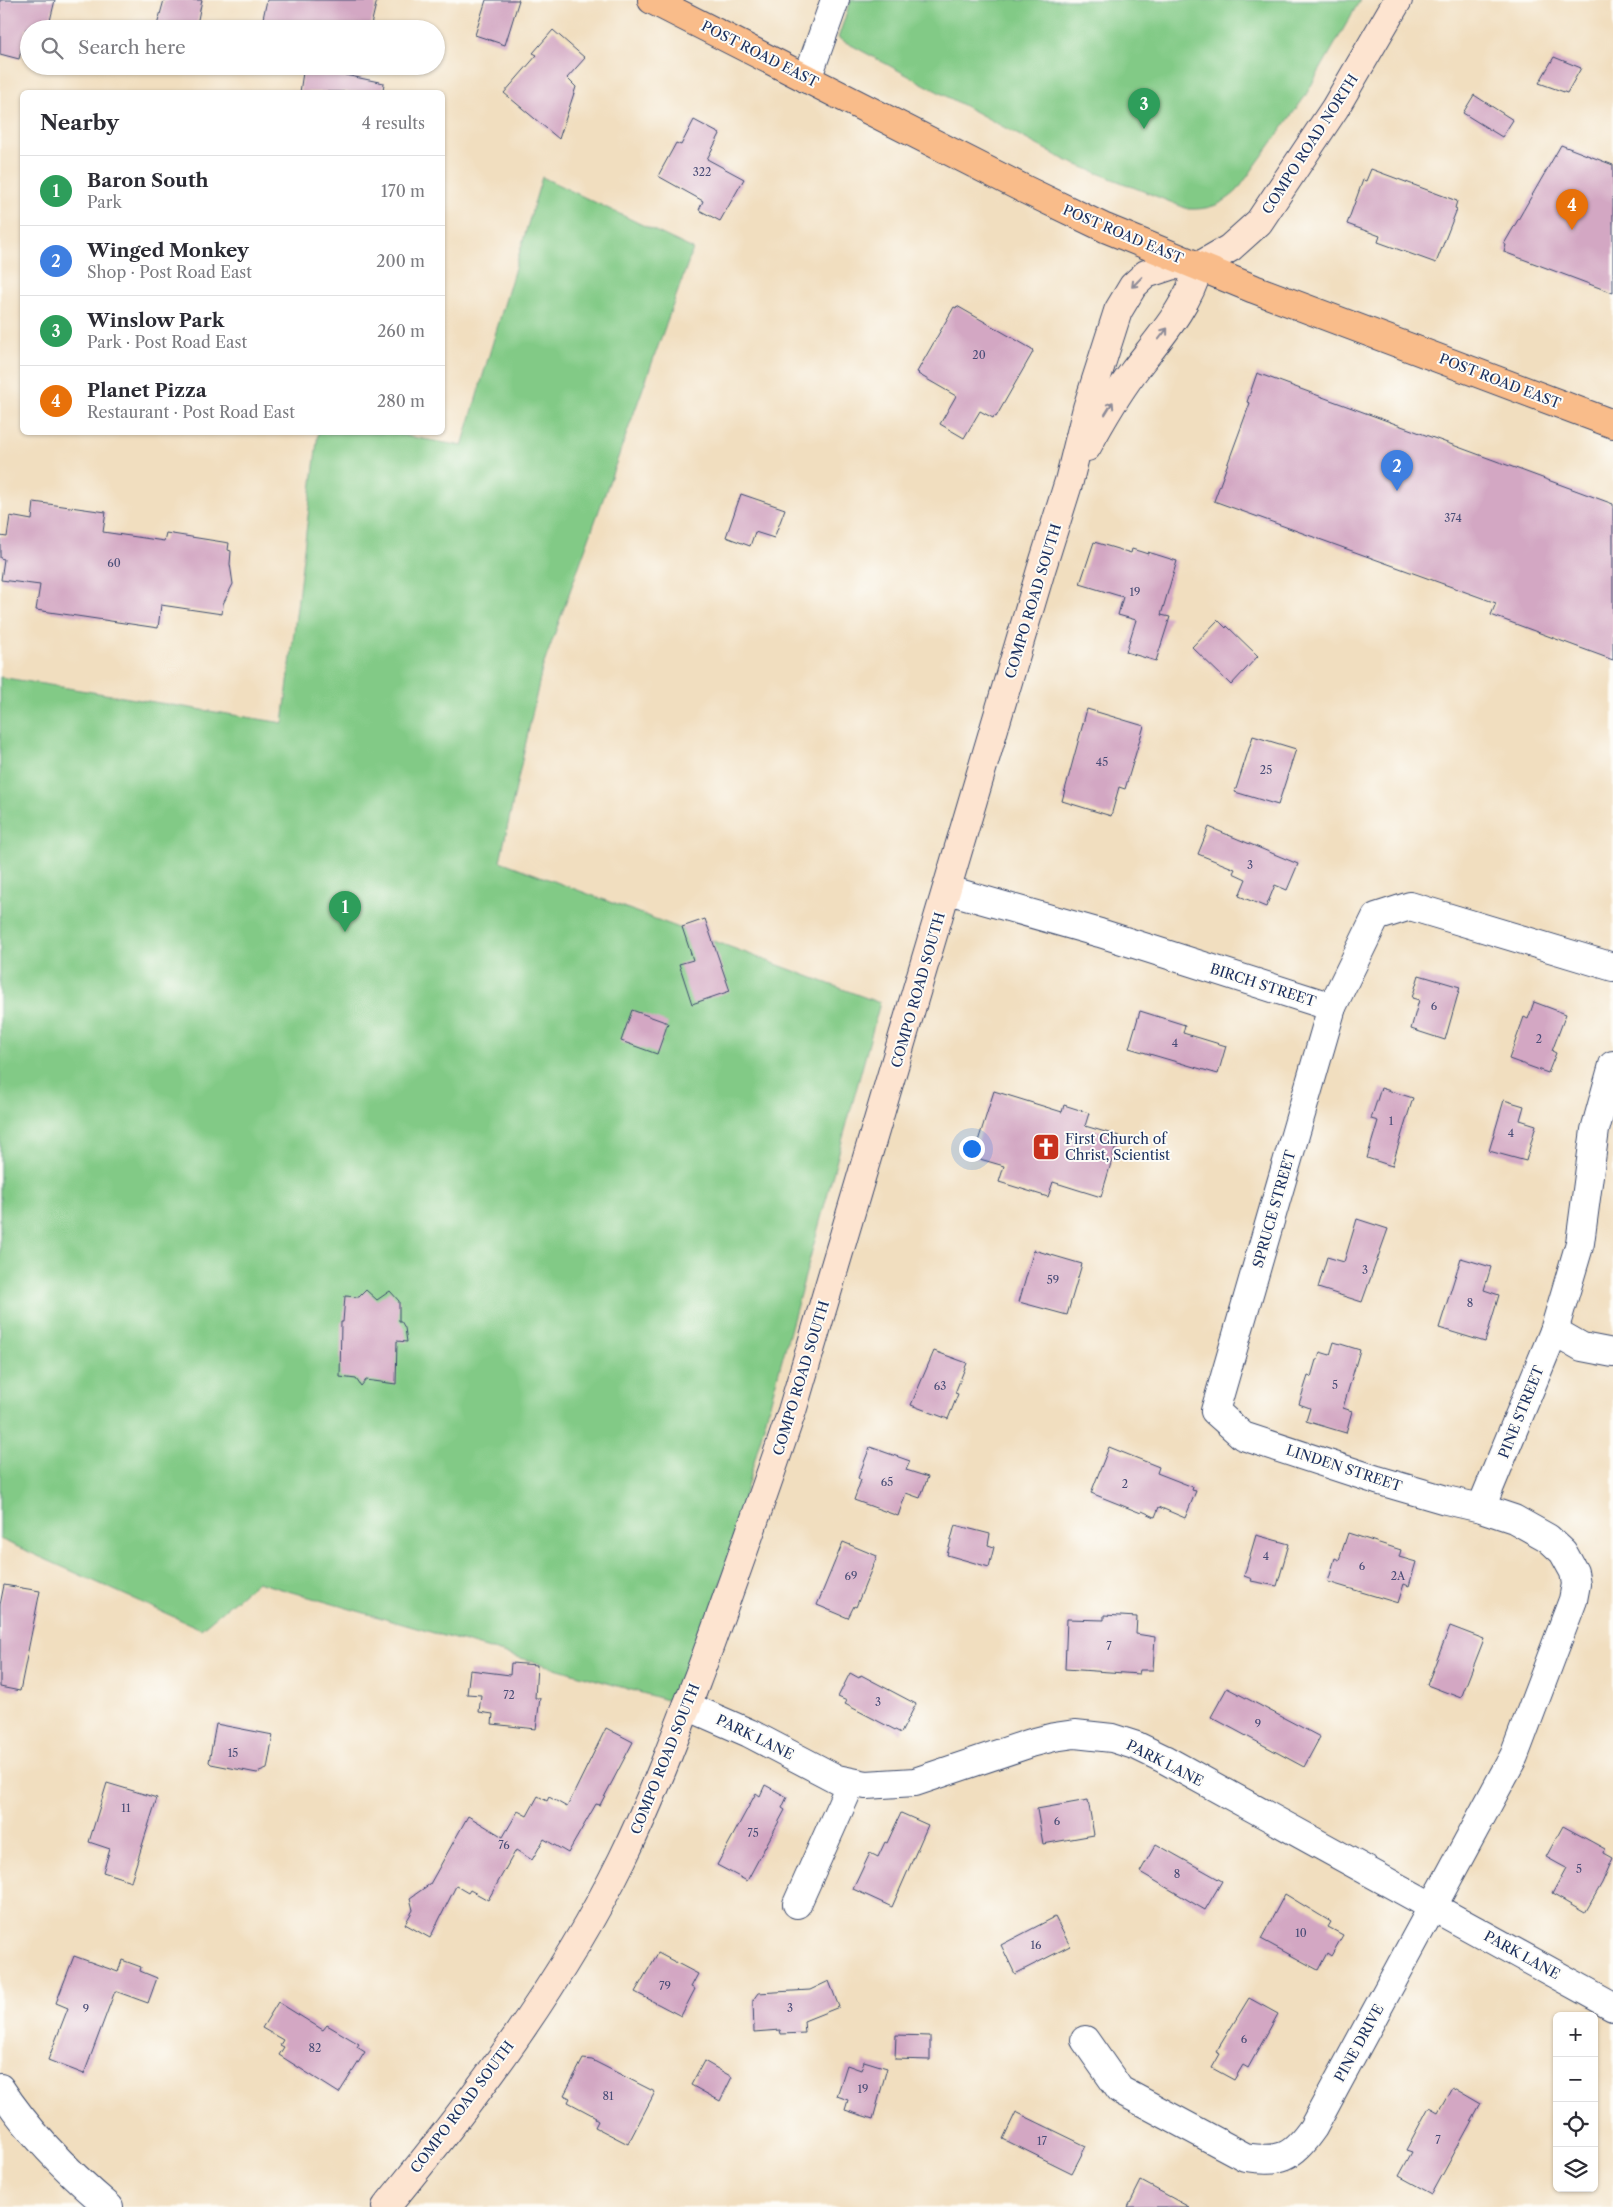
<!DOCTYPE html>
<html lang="en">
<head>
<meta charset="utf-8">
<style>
	:root { --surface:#fff; --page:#f2f2f3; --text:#2b2b33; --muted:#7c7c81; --line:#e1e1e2; --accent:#c8321e }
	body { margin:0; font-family:"Libre Caslon Text",serif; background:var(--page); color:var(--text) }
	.controls { position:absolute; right:15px; bottom:15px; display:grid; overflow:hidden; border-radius:8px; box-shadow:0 1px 4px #0004 }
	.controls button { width:45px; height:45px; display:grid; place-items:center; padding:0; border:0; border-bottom:1px solid var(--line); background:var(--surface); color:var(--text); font:25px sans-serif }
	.you { position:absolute; left:971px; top:1148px; width:18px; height:18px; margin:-12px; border:4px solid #fff; border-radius:50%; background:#1a73e8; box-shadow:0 0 0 8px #1a73e833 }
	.badge { display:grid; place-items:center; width:32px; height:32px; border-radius:50%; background:var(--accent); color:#fff; font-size:16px; font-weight:700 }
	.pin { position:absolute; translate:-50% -41px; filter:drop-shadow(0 1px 2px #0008) }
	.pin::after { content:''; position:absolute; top:26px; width:18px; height:15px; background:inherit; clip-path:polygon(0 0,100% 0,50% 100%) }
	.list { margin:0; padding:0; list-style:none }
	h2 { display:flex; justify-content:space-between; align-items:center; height:65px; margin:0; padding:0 20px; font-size:21px }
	h2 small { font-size:16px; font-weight:400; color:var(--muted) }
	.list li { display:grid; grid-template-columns:32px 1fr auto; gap:15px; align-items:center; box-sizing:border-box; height:70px; padding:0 20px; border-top:1px solid var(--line) }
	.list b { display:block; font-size:19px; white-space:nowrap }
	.list p { margin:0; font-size:16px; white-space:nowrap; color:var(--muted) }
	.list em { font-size:16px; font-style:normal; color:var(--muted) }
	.icon { flex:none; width:28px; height:28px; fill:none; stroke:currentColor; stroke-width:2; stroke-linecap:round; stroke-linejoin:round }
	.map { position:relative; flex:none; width:1613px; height:2207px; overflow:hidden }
	.search { position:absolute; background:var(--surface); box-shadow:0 1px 4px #0004; left:20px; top:20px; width:425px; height:55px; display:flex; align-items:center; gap:12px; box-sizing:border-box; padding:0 18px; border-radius:28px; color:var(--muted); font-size:19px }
	.panel { position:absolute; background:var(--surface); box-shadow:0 1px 4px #0004; left:20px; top:90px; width:425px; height:345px; border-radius:8px }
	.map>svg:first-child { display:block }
	.green { fill:#82ca86; stroke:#4e7c72 }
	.building { fill:#d3a7c3 }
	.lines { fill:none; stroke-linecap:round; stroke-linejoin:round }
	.street-casing { stroke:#3b496d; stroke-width:30 }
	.secondary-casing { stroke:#3b496d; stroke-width:30 }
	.primary-casing { stroke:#3b496d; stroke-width:30 }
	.street { stroke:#fff; stroke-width:28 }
	.secondary { stroke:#fde4d0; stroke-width:28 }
	.primary { stroke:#f9bc8a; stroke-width:28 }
	.oneway { stroke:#8c8a97 }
	.labels { text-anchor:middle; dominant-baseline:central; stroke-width:4; stroke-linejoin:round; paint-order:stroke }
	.number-label { font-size:11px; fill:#494d77 }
	.street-label { font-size:14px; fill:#1b2f5e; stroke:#fdfcf7 }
	.poi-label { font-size:14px; fill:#1b2f5e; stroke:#fdfcf7; text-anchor:start }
</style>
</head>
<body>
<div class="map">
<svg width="1613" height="2207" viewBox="0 0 1613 2207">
	<rect width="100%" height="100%" fill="#fdfcf7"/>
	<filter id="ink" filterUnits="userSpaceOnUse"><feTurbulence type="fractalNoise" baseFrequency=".02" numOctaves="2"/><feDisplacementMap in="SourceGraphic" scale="10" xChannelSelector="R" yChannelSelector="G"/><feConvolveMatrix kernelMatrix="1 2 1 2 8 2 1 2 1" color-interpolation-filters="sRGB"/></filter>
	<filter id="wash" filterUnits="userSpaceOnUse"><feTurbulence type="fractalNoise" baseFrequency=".0096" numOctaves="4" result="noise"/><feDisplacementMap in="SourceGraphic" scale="20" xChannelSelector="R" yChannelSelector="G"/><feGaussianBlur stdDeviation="1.12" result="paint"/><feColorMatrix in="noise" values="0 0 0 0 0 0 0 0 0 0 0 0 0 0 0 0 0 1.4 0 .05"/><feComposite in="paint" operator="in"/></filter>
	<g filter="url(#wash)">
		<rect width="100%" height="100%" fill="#f1debf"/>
		<!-- green -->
		<g class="green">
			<path d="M 851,0 L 1360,0 L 1304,98 L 1237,191 C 1222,205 1208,210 1188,209 L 1065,160 L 838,38 Z"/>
			<path d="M 542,177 L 693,249 L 542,669 L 500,861 L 880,1003 L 687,1706 L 257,1582 L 201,1629 L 0,1539 L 0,677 L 283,723 L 318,433 L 391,433 L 462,446 Z"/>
		</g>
		<g id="blocks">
			<!-- building -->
			<g class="building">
				<path d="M 0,0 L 55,0 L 48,29 L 26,29 L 19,59 L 0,54 Z"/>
				<path d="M 164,0 L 202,0 L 196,29 L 156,29 Z"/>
				<path d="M 267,0 L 377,0 L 370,29 L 263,29 L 264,23 L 262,23 Z"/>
				<path d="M 486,0 L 519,0 L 505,45 L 475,35 Z"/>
				<path d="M 553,30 L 585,58 L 567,78 L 576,87 L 559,139 L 504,93 L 537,55 L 533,53 Z"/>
				<path d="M 1554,57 L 1581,68 L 1567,93 L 1539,83 Z"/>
				<path d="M 304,66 L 346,66 L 345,75 L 384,83 L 383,92 L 300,92 Z"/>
				<path d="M 1474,95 L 1513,120 L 1502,137 L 1463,113 Z"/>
				<path d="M 694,120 L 720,134 L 707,159 L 744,179 L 720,221 L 699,210 L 703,201 L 658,176 L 676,143 L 681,145 Z"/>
				<path d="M 1561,145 L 1613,165 L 1613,293 L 1504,252 L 1506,245 L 1504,244 Z"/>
				<path d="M 1371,169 L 1457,201 L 1455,208 L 1457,209 L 1436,263 L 1378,242 L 1380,236 L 1347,224 L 1363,180 L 1366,181 Z"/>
				<path d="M 957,306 L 1032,349 L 1033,352 L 996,417 L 994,416 L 993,418 L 980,411 L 964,438 L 940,424 L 956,396 L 918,374 L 919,373 L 917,372 L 954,307 L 956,308 Z"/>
				<path d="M 1257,373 L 1613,504 L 1613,660 L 1491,615 L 1496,603 L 1214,501 L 1250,403 L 1247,402 Z"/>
				<path d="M 741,494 L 785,509 L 774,538 L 755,532 L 750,546 L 726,537 Z"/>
				<path d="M 34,502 L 106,512 L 103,532 L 164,541 L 166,533 L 229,543 L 228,550 L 231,551 L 230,564 L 233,584 L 223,604 L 222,614 L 161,605 L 158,628 L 36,610 L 40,585 L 1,580 L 4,559 L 0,558 L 0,536 L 7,537 L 10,516 L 32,520 Z"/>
				<path d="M 1094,542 L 1131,553 L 1132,549 L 1148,554 L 1148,552 L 1177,561 L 1161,615 L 1170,617 L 1156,661 L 1126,652 L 1136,620 L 1118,615 L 1123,597 L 1080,584 Z"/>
				<path d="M 1218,620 L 1226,628 L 1227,626 L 1258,656 L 1231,685 L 1192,647 Z"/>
				<path d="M 1087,709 L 1144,726 L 1125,789 L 1119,787 L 1111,816 L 1062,801 Z"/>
				<path d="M 1253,736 L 1296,749 L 1278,805 L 1235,792 Z"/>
				<path d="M 1209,827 L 1298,864 L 1287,890 L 1275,885 L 1266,907 L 1239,896 L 1246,879 L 1233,873 L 1235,869 L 1198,854 Z"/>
				<path d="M 705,919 L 730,991 L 692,1004 L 679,964 L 693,960 L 682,927 Z"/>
				<path d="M 1419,975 L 1460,987 L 1445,1040 L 1411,1029 L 1419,1000 L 1412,998 Z"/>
				<path d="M 1534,1002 L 1566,1014 L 1552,1051 L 1556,1053 L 1548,1073 L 1509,1059 L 1524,1017 L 1528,1019 Z"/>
				<path d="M 632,1010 L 668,1023 L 657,1054 L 621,1041 Z"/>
				<path d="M 1140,1011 L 1185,1025 L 1183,1033 L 1226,1046 L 1218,1074 L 1129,1048 Z"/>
				<path d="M 1381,1088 L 1413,1098 L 1392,1166 L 1367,1158 L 1378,1121 L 1371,1119 Z"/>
				<path d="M 994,1091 L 1062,1112 L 1064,1105 L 1089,1113 L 1085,1126 L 1119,1136 L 1101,1197 L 1053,1182 L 1048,1197 L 999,1182 L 1004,1166 L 973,1157 Z"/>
				<path d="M 1504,1100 L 1524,1106 L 1520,1120 L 1536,1125 L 1526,1161 L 1489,1151 Z"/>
				<path d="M 1357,1219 L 1388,1229 L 1362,1302 L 1318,1288 L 1327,1257 L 1344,1262 Z"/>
				<path d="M 1034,1250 L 1082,1264 L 1067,1315 L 1019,1302 Z"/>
				<path d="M 1461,1258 L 1491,1267 L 1484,1290 L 1499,1295 L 1485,1342 L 1439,1328 Z"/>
				<path d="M 366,1290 L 377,1300 L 390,1291 L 399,1301 L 399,1321 L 401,1321 L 405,1328 L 407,1342 L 397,1341 L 396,1384 L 366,1380 L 361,1386 L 356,1379 L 340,1377 L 341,1322 L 343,1322 L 345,1296 L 359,1297 Z"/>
				<path d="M 1334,1342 L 1360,1350 L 1343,1408 L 1352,1411 L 1346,1433 L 1306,1421 L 1310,1408 L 1299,1404 L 1308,1376 L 1311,1377 L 1316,1360 L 1318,1360 L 1320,1352 L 1330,1355 Z"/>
				<path d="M 934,1351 L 967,1363 L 955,1393 L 958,1394 L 948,1419 L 911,1405 Z"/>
				<path d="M 870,1447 L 910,1461 L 906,1470 L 928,1477 L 920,1498 L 906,1493 L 898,1516 L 854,1500 L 861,1480 L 858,1478 Z"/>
				<path d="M 1109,1447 L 1159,1467 L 1157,1473 L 1193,1487 L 1192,1490 L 1196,1491 L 1185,1518 L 1159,1507 L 1155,1517 L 1142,1511 L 1141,1513 L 1091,1493 Z"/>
				<path d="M 955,1525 L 990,1534 L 988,1545 L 994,1547 L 989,1567 L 947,1555 Z"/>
				<path d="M 1348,1533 L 1401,1550 L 1399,1557 L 1416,1562 L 1409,1586 L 1404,1584 L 1398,1603 L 1328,1582 L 1335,1558 L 1339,1560 Z"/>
				<path d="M 1256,1535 L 1289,1544 L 1277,1586 L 1251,1581 L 1252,1579 L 1244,1576 Z"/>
				<path d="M 843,1542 L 877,1556 L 856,1607 L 854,1606 L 848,1618 L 817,1605 Z"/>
				<path d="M 4,1585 L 40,1591 L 20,1691 L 0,1687 L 0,1605 Z"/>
				<path d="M 1104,1615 L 1137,1617 L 1136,1634 L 1155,1637 L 1153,1670 L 1140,1670 L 1139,1674 L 1065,1669 L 1067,1619 L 1104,1620 Z"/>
				<path d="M 1450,1626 L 1484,1639 L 1461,1698 L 1427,1685 Z"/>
				<path d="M 511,1663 L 537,1665 L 535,1698 L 540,1698 L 536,1729 L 492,1724 L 493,1714 L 479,1712 L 481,1695 L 467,1694 L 470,1670 L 510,1675 Z"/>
				<path d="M 850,1673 L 859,1678 L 861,1675 L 916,1704 L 901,1733 L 845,1704 L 847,1701 L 838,1697 Z"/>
				<path d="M 1227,1688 L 1320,1737 L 1304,1767 L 1211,1717 Z"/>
				<path d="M 216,1724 L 273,1735 L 267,1769 L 257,1773 L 211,1764 L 209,1762 Z"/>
				<path d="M 606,1728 L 633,1742 L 600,1805 L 596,1804 L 568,1853 L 544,1839 L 532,1860 L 516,1850 L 488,1900 L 470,1890 L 468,1893 L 456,1886 L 430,1938 L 405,1924 L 413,1910 L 410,1898 L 430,1884 L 468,1816 L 503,1837 L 518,1811 L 527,1816 L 538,1796 L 547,1801 L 549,1797 L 567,1807 Z"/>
				<path d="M 107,1783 L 157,1798 L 131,1881 L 103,1872 L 110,1849 L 89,1842 Z"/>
				<path d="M 765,1785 L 787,1797 L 782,1808 L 785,1810 L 747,1881 L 717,1865 L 756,1793 L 760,1796 Z"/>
				<path d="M 1088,1800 L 1094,1835 L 1043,1844 L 1037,1809 Z"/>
				<path d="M 901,1813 L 928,1825 L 892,1907 L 853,1889 L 870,1853 L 878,1857 L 885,1842 L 887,1843 Z"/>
				<path d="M 1563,1826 L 1605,1849 L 1604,1853 L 1613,1858 L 1602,1883 L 1585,1913 L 1552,1894 L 1566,1868 L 1546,1857 Z"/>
				<path d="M 1156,1844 L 1222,1881 L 1205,1910 L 1140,1872 Z"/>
				<path d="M 1285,1894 L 1331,1922 L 1328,1927 L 1343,1935 L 1331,1956 L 1327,1953 L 1318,1970 L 1261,1939 Z"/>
				<path d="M 1055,1917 L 1070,1946 L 1015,1974 L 1001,1945 Z"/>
				<path d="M 658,1953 L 698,1974 L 691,1987 L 695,1989 L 681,2016 L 635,1992 Z"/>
				<path d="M 74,1956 L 118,1972 L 122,1960 L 141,1967 L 140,1971 L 157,1978 L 148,2003 L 115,1991 L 84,2074 L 48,2060 L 68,2008 L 56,2003 Z"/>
				<path d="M 829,1981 L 839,2007 L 804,2021 L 805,2033 L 781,2034 L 780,2030 L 754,2032 L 753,2000 L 758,1993 L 810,1990 Z"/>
				<path d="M 1249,1998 L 1278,2014 L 1248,2068 L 1243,2065 L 1234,2080 L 1212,2068 L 1220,2054 L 1216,2052 Z"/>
				<path d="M 278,2002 L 323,2030 L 327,2025 L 359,2044 L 357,2047 L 365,2052 L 339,2093 L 279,2055 L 284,2047 L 280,2045 L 283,2040 L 262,2028 Z"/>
				<path d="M 896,2035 L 930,2036 L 930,2060 L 895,2059 Z"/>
				<path d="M 583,2059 L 592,2060 L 655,2092 L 628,2144 L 595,2127 L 598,2121 L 595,2119 L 596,2117 L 568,2102 L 570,2098 L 564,2095 Z"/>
				<path d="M 704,2061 L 732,2077 L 720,2101 L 691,2085 Z"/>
				<path d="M 864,2061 L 887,2068 L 873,2119 L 845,2110 L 848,2100 L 837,2096 L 847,2065 L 861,2070 Z"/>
				<path d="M 1452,2087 L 1481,2104 L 1432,2194 L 1399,2176 L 1412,2152 L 1406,2150 L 1429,2107 L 1438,2112 Z"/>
				<path d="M 1016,2112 L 1086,2146 L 1072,2173 L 1003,2139 Z"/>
				<path d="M 1141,2181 L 1189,2207 L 1128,2207 Z"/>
			</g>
		</g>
	</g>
	<g filter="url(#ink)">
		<use href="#blocks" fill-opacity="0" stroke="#3b496d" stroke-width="1"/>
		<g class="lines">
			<!-- street casing -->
			<g class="street-casing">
				<g id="street">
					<path d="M 807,79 L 835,0"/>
					<path d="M 948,890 L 1100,933 L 1332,1007 L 1376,917 L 1410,906 L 1613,967"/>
					<path d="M 1554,1331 L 1582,1347 L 1613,1353"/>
					<path d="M 1481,1508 L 1554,1331 L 1580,1243 L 1595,1130 L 1613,1065"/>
					<path d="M 687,1706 L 749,1733 L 837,1779 L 866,1785 L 915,1782 L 1031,1743 L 1054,1737 L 1075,1734 L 1112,1738 L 1137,1746 L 1164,1759 L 1613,2006"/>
					<path d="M 797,1904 L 851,1783"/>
					<path d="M 1085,2040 L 1120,2090 L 1245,2157 C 1281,2162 1292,2158 1313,2128 L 1514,1756 L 1573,1600 L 1576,1584 L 1574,1572 L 1563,1552 L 1548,1538 L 1514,1519 L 1481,1508 L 1446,1500 L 1377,1480 L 1243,1436 L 1215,1411 L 1332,1007"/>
					<path d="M 0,2088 C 29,2133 68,2172 109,2207"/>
				</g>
			</g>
			<!-- secondary casing -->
			<g class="secondary-casing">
				<g id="secondary">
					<path d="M 1199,266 L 1230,248 L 1259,222 L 1335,108 L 1398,0"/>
					<path d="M 1087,447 C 1101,421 1116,395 1134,371 C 1159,338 1188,307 1199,266"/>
					<path d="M 386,2207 C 474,2100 561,1984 622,1860 C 652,1799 676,1735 700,1672 C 732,1585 762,1499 792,1411 L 1041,570 L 1069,481 L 1087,408 L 1118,311 L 1133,286 L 1146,274 L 1173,265 L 1199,266"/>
				</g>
			</g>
			<!-- primary casing -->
			<g class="primary-casing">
				<path id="primary" d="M 652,0 L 1026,190 L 1105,228 L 1254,289 L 1613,424"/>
			</g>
			<!-- street -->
			<use href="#street" class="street"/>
			<!-- secondary -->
			<use href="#secondary" class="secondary"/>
			<!-- primary -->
			<use href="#primary" class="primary"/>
		</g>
		<!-- one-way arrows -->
		<defs><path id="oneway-shaft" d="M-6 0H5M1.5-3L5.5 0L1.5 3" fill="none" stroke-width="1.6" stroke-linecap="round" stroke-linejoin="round" transform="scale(1.25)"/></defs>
		<g class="oneway">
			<use href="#oneway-shaft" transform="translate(1137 282) rotate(135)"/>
			<use href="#oneway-shaft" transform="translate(1163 334) rotate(-52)"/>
			<use href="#oneway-shaft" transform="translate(1109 408) rotate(-58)"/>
		</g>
	</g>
	<!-- icons -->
	<defs>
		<g id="church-square" transform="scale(1.4375)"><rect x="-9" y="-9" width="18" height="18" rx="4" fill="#c8321e" stroke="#fdfcf7"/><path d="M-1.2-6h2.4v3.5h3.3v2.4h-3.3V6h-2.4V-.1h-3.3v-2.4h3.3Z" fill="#fff"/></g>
	</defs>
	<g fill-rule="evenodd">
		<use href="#church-square" x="1046" y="1147"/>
	</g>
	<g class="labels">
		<!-- number labels -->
		<g class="number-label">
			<text x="702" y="172">322</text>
			<text x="979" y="355">20</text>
			<text x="1453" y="518">374</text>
			<text x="114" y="563">60</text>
			<text x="1135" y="592">19</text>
			<text x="1102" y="762">45</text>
			<text x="1266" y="770">25</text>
			<text x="1250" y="865">3</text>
			<text x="1434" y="1006">6</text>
			<text x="1539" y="1039">2</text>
			<text x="1175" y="1043">4</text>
			<text x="1391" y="1121">1</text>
			<text x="1511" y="1133">4</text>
			<text x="1365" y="1270">3</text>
			<text x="1053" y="1280">59</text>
			<text x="1470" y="1303">8</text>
			<text x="1335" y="1385">5</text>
			<text x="940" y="1386">63</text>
			<text x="887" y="1482">65</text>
			<text x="1125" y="1484">2</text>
			<text x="1266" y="1556">4</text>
			<text x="1362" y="1566">6</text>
			<text x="851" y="1576">69</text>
			<text x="1398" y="1576">2A</text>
			<text x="1109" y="1646">7</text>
			<text x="509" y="1695">72</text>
			<text x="878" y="1702">3</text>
			<text x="1258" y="1724">9</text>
			<text x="233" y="1753">15</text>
			<text x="126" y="1808">11</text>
			<text x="1057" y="1821">6</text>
			<text x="753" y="1833">75</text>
			<text x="504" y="1845">76</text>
			<text x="1579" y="1869">5</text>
			<text x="1177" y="1874">8</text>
			<text x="1301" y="1933">10</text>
			<text x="1036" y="1945">16</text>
			<text x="665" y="1986">79</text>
			<text x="790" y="2008">3</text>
			<text x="86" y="2009">9</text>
			<text x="1244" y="2039">6</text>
			<text x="315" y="2048">82</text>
			<text x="863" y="2089">19</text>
			<text x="608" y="2096">81</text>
			<text x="1438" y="2140">7</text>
			<text x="1042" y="2141">17</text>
		</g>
		<!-- street labels -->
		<g class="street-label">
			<text transform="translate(760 54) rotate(27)">POST ROAD EAST</text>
			<text transform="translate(1310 144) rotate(-57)">COMPO ROAD NORTH</text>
			<text transform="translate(1123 234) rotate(23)">POST ROAD EAST</text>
			<text transform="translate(1500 381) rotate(21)">POST ROAD EAST</text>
			<text transform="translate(1033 601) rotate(-73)">COMPO ROAD SOUTH</text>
			<text transform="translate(1263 985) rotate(18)">BIRCH STREET</text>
			<text transform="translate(918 990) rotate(-74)">COMPO ROAD SOUTH</text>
			<text transform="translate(1274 1209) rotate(-74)">SPRUCE STREET</text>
			<text transform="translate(801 1378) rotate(-73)">COMPO ROAD SOUTH</text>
			<text transform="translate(1521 1412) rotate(-68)">PINE STREET</text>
			<text transform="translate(1344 1468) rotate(18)">LINDEN STREET</text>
			<text transform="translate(755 1737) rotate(26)">PARK LANE</text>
			<text transform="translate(665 1759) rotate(-68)">COMPO ROAD SOUTH</text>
			<text transform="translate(1165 1763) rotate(27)">PARK LANE</text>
			<text transform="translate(1522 1955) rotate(29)">PARK LANE</text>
			<text transform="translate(1359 2043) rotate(-61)">PINE DRIVE</text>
			<text transform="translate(462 2107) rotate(-53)">COMPO ROAD SOUTH</text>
		</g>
		<!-- poi labels -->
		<g class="poi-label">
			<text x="1065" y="1139">First Church of<tspan x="1065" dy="16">Christ, Scientist</tspan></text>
		</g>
	</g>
</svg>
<div class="controls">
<button>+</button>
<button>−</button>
<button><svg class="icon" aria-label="locate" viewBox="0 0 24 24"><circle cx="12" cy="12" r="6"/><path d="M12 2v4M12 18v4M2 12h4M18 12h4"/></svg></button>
<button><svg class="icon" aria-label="layers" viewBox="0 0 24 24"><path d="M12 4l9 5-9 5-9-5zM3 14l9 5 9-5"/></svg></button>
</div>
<div class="you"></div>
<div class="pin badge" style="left:345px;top:932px;background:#2e9e5b">1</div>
<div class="pin badge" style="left:1397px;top:491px;background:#3f7fe0">2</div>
<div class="pin badge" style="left:1144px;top:129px;background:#2e9e5b">3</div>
<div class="pin badge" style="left:1572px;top:230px;background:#e8710a">4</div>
<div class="search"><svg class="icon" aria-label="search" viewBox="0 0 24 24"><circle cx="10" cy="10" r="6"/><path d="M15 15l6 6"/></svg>Search here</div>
<section class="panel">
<h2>Nearby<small>4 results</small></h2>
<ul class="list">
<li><span class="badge" style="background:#2e9e5b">1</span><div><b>Baron South</b><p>Park</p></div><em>170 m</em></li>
<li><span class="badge" style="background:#3f7fe0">2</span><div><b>Winged Monkey</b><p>Shop · Post Road East</p></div><em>200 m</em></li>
<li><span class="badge" style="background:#2e9e5b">3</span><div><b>Winslow Park</b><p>Park · Post Road East</p></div><em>260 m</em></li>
<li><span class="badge" style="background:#e8710a">4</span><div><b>Planet Pizza</b><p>Restaurant · Post Road East</p></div><em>280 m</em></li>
</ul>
</section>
</div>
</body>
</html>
